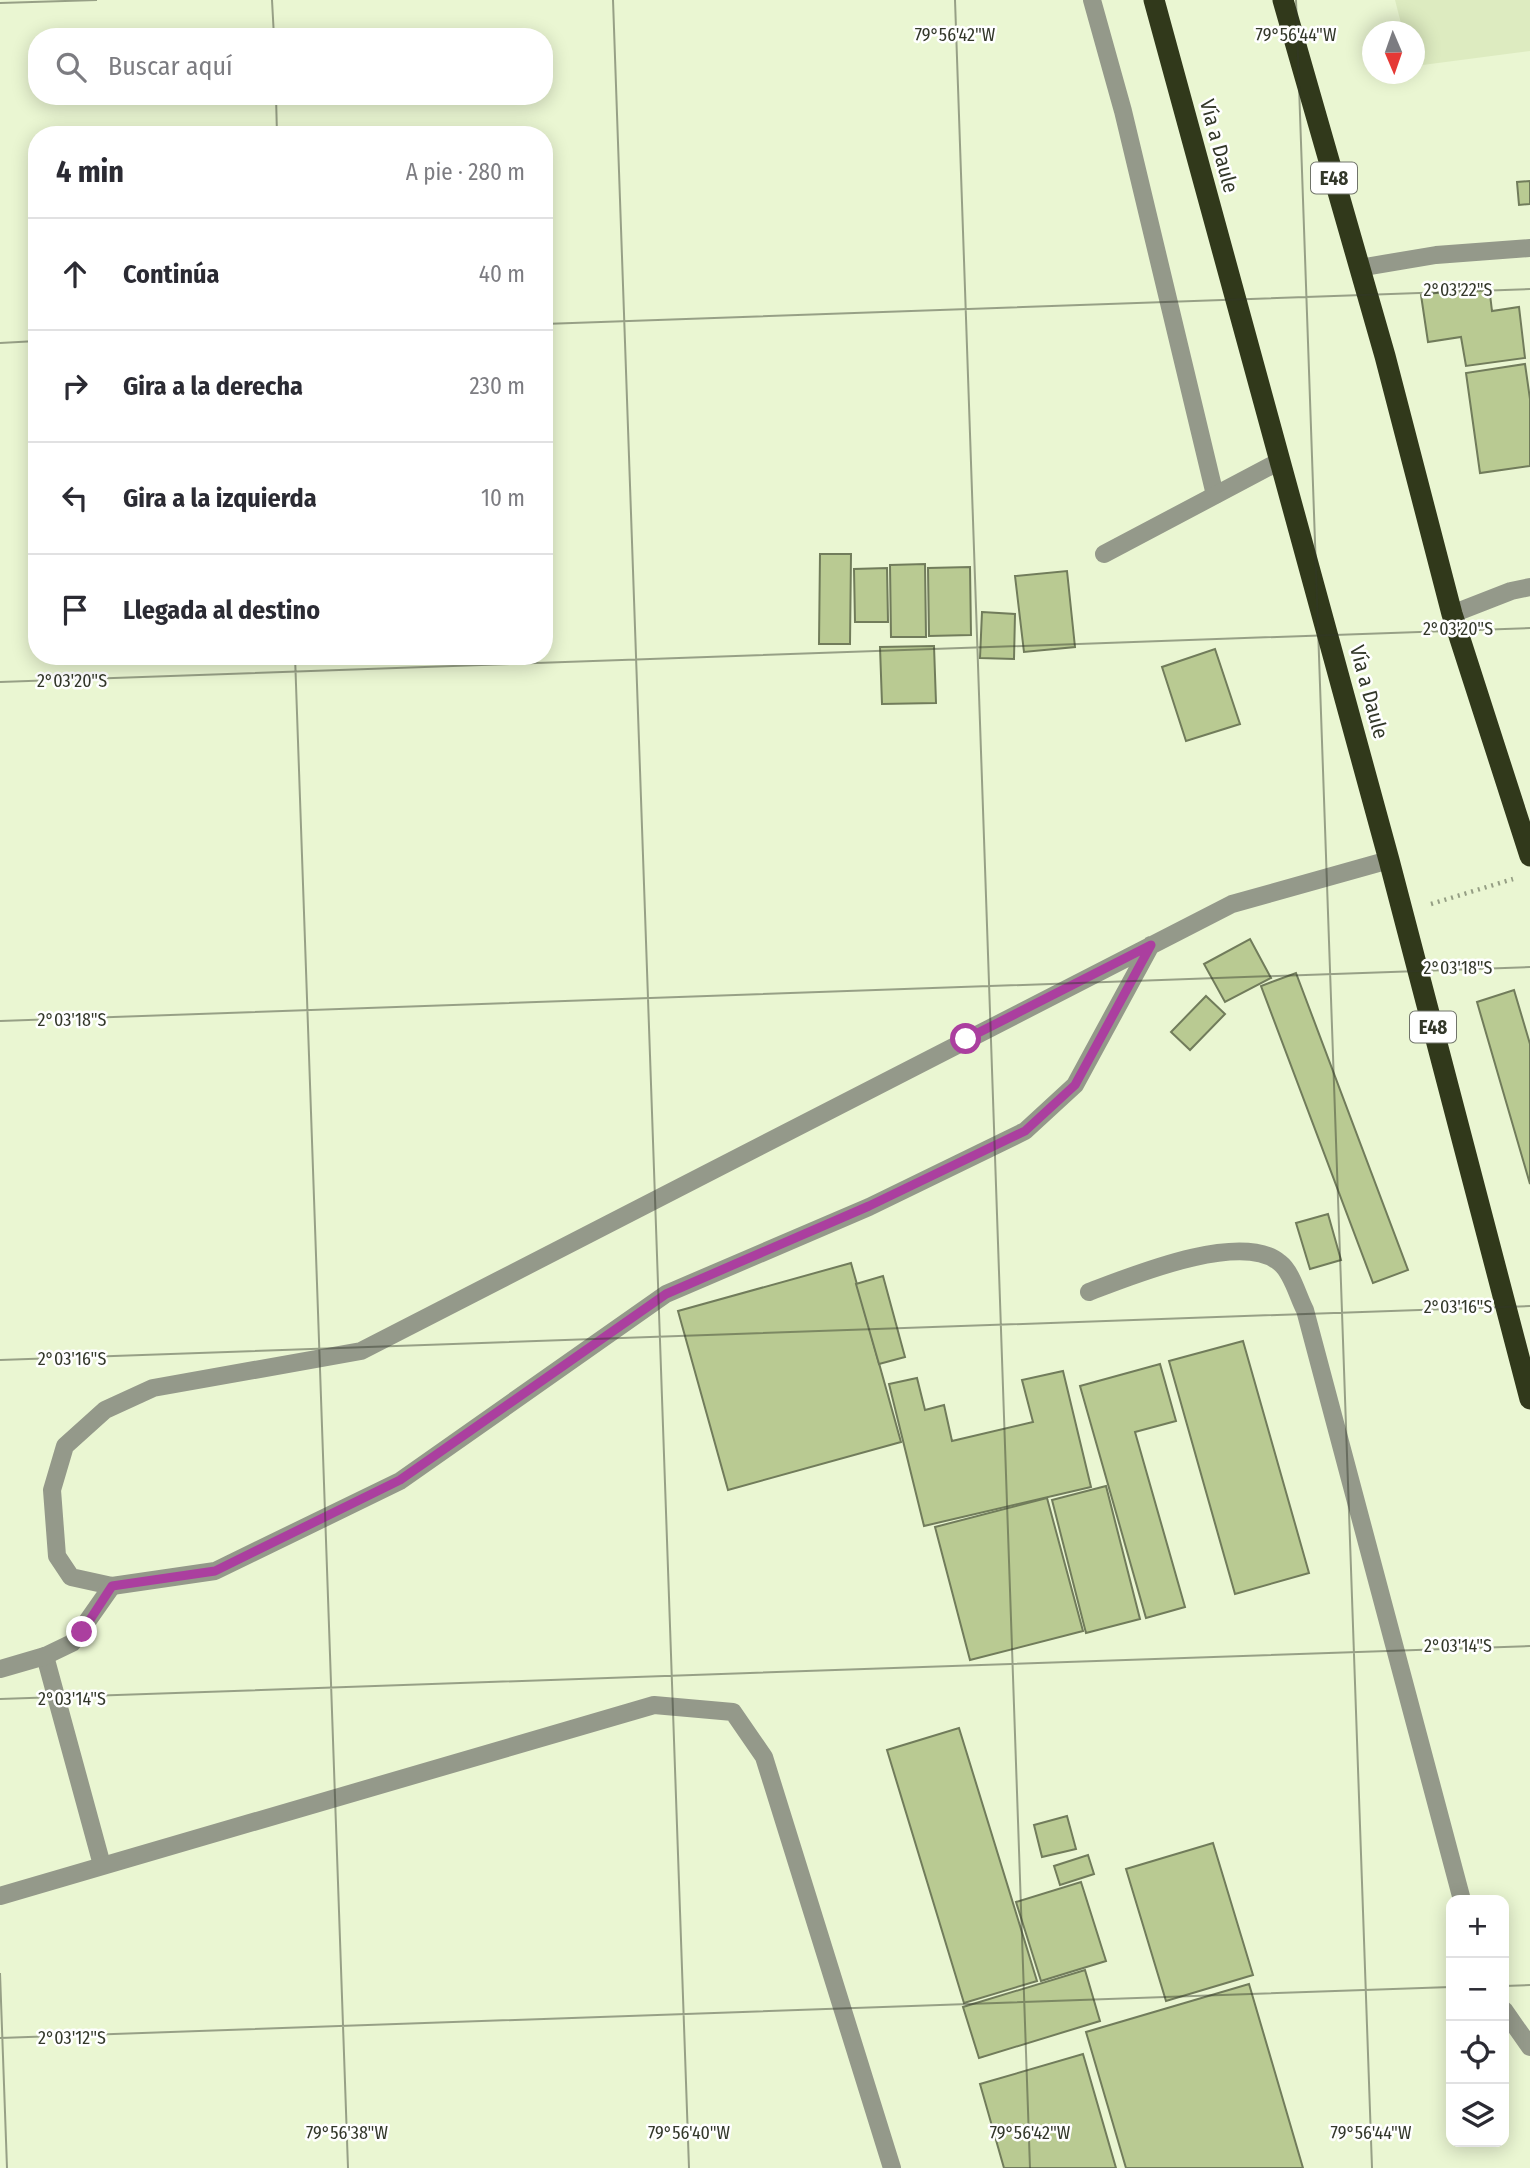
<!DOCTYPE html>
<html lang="es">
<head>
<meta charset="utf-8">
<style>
	:root { --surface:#fff; --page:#f7f7f7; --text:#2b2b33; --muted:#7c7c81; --line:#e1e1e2 }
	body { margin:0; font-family:"Fira Sans Condensed",sans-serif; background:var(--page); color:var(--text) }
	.controls { position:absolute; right:21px; bottom:21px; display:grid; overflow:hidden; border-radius:14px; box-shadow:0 4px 18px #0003 }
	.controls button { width:63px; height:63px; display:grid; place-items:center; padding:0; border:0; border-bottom:2px solid var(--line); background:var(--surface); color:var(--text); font:35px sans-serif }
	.compass { position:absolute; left:1362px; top:21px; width:63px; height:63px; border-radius:50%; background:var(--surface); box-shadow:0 4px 18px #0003; rotate:178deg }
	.stop { position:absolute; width:21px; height:21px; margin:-16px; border:5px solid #ab3f9f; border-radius:50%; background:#fff }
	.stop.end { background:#ab3f9f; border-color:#fff; box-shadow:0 2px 7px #0008 }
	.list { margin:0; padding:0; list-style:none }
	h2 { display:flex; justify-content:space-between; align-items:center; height:91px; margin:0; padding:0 28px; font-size:30px }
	h2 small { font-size:23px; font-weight:400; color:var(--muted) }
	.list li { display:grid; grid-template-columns:46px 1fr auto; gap:21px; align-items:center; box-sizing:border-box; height:112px; padding:0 28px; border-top:2px solid var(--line) }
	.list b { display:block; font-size:26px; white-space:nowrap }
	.list em { font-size:23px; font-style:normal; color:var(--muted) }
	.icon { flex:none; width:38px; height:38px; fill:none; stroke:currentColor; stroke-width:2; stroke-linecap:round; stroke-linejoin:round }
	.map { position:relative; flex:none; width:1530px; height:2168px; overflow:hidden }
	.search { position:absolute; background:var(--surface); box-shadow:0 4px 18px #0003; left:28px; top:28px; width:525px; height:77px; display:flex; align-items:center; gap:18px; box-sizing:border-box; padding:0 24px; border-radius:28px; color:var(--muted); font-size:26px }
	.panel { position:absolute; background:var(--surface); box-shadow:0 4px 18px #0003; left:28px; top:126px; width:525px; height:539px; border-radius:28px }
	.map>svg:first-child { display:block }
	.built { fill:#ddebc0 }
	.building { fill:#b9ca92; stroke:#717c5b; stroke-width:2 }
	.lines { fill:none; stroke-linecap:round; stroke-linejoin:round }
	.path { stroke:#959e84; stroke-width:4.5; stroke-dasharray:2 5; stroke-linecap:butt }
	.minor { stroke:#94998a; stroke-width:18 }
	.highway { stroke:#31391b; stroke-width:21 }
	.route { stroke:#ab3f9f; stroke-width:9 }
	.ticks { fill:none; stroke:#33382a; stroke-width:2; stroke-opacity:0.45 }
	.labels { text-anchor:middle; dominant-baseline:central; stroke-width:5; stroke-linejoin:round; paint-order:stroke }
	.shield { fill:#fff; stroke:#70746a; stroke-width:2 }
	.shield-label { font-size:19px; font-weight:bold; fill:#33382a }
	.street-label { font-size:21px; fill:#33382a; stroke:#fff }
	.ticks-label { font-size:18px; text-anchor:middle; fill:#33382a; stroke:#fff; stroke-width:5; stroke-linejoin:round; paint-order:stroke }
</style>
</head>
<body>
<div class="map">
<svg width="1530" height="2168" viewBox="0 0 1530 2168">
	<rect width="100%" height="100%" fill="#eaf6d2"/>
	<!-- built -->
	<path class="built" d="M 1395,0 L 1530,0 L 1530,51 L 1415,66 L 1414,32 L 1403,31 Z"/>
	<!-- building -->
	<g class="building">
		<path d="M 1530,181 L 1530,204 L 1519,205 L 1517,182 Z"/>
		<path d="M 1489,286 L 1492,311 L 1519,307 L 1525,358 L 1466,366 L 1461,337 L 1428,342 L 1421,295 Z"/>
		<path d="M 1525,364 L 1530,399 L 1530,466 L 1480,473 L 1466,373 Z"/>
		<path d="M 820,554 L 851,554 L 850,644 L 819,644 Z"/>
		<path d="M 925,564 L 926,637 L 891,637 L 890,565 Z"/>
		<path d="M 970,567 L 971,635 L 929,636 L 928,568 Z"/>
		<path d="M 887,568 L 888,622 L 855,622 L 854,569 Z"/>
		<path d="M 1067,571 L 1075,647 L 1024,652 L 1015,576 Z"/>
		<path d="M 982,612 L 1015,614 L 1014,659 L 980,658 Z"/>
		<path d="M 934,646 L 936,703 L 882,704 L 880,647 Z"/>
		<path d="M 1215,649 L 1240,724 L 1186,741 L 1162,667 Z"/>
		<path d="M 1250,939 L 1271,978 L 1225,1002 L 1204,964 Z"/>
		<path d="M 1296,973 L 1408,1270 L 1373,1283 L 1261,986 Z"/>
		<path d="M 1514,990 L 1530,1044 L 1530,1184 L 1477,1002 Z"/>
		<path d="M 1206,996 L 1225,1014 L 1190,1050 L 1171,1032 Z"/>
		<path d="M 1328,1214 L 1341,1260 L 1310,1269 L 1296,1223 Z"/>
		<path d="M 851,1263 L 901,1442 L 728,1490 L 678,1311 Z"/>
		<path d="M 883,1276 L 905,1357 L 879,1364 L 856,1284 Z"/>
		<path d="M 1243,1341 L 1309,1573 L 1235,1594 L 1169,1361 Z"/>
		<path d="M 1160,1364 L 1176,1421 L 1135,1432 L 1185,1607 L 1146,1618 L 1080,1386 Z"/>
		<path d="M 1063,1371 L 1091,1487 L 924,1526 L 889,1384 L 917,1378 L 925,1410 L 944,1405 L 952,1441 L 1033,1422 L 1022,1380 Z"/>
		<path d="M 1106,1486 L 1140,1619 L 1086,1633 L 1052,1500 Z"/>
		<path d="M 1047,1498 L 1083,1631 L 970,1660 L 935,1527 Z"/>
		<path d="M 959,1728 L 1037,1981 L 964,2003 L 887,1750 Z"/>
		<path d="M 1067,1816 L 1076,1849 L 1042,1857 L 1034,1825 Z"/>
		<path d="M 1213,1843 L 1253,1975 L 1166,2001 L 1126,1869 Z"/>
		<path d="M 1088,1855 L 1094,1874 L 1060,1885 L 1054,1866 Z"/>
		<path d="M 1081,1882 L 1106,1961 L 1041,1981 L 1016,1902 Z"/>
		<path d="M 1085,1970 L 1100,2021 L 979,2058 L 963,2007 Z"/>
		<path d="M 1249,1984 L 1303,2168 L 1126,2168 L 1086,2032 Z"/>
		<path d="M 1083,2054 L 1116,2168 L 1004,2168 L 980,2084 Z"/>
	</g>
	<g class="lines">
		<!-- path -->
		<path class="path" d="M 1431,904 L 1513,879"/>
		<!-- minor -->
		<g class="minor">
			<path d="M 1092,0 L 1123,111 L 1215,495"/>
			<path d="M 1359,268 L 1436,255 L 1530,248"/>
			<path d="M 1104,554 L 1278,462"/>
			<path d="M 1452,614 L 1511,591 L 1530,587"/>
			<path d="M 1151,945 L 1075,1085 L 1025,1131 L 869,1207 L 666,1294 L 400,1481 L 215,1571 L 112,1586 L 71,1577 L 57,1556 L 52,1490 L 65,1446 L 105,1410 L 153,1388 L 361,1351 L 1232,904 L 1389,860"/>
			<path d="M 1089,1292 C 1131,1276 1242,1230 1280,1263 C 1292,1272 1298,1297 1305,1310 L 1462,1900"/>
			<path d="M 45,1656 L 102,1865"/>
			<path d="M 0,1669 L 45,1656 L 72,1643 L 112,1586"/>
			<path d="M 0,1896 L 654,1705 L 733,1712 L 764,1757 L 892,2168"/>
			<path d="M 1504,2010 L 1530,2047"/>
		</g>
		<!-- highway -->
		<g class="highway">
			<path d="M 1154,0 L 1389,860 L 1530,1399"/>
			<path d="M 1283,0 L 1385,356 L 1452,614 L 1530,856"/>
		</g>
	</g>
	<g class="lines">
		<!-- route -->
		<path class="route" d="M 82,1632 L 112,1586 L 215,1571 L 400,1480 L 666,1294 L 869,1206 L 1025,1131 L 1075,1085 L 1151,945 L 966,1039"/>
	</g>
	<!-- ticks -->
	<path class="ticks" d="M 272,0 L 274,37M 613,0 L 689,2168M 955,0 L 1030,2168M 1296,0 L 1372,2168M 0,3 L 97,0M 276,96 L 277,135M 544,324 L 1530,289M 0,343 L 37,341M 295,656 L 348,2168M 0,682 L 1530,628M 0,1021 L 1530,967M 0,1360 L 1530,1306M 0,1699 L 1530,1646M 0,1973 L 7,2168M 1504,1986 L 1530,1985M 0,2038 L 1451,1987"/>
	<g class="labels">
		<!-- shield labels -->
		<g class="shield">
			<rect x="1311" y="162.5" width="46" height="31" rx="5"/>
			<rect x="1410" y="1011.5" width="46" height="31" rx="5"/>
		</g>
		<g class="shield-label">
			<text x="1334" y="178">E48</text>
			<text x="1433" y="1027">E48</text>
		</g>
		<!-- street labels -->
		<g class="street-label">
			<text transform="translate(1219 146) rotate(75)">Vía a Daule</text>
			<text transform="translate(1369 692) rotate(75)">Vía a Daule</text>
		</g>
	</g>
	<g class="ticks-label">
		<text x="955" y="41">79°56'42"W</text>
		<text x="1296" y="41">79°56'44"W</text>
		<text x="1458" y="296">2°03'22"S</text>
		<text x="1458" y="635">2°03'20"S</text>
		<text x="72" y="687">2°03'20"S</text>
		<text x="1458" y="974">2°03'18"S</text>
		<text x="72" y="1026">2°03'18"S</text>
		<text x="1458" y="1313">2°03'16"S</text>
		<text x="72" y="1365">2°03'16"S</text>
		<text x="1458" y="1652">2°03'14"S</text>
		<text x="72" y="1705">2°03'14"S</text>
		<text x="72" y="2044">2°03'12"S</text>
		<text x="347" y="2139">79°56'38"W</text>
		<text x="689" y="2139">79°56'40"W</text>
		<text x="1030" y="2139">79°56'42"W</text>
		<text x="1371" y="2139">79°56'44"W</text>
	</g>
</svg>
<div class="controls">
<button>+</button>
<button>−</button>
<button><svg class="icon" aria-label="locate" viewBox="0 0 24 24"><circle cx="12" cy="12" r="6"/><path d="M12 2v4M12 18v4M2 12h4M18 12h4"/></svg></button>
<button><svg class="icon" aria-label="layers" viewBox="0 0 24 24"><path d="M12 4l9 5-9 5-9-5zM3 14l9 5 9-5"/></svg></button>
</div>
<svg class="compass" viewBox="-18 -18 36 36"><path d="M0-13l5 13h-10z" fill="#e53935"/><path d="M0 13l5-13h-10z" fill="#7c7c81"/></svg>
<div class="stop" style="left:966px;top:1039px"></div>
<div class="stop end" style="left:82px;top:1632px"></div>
<div class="search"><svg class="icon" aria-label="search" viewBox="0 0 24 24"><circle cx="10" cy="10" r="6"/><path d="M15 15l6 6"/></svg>Buscar aquí</div>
<section class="panel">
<h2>4 min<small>A pie · 280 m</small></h2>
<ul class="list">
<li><svg class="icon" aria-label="ahead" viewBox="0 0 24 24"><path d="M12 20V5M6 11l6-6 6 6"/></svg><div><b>Continúa</b></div><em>40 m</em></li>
<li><svg class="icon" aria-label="right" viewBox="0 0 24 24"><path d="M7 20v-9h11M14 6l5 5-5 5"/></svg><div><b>Gira a la derecha</b></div><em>230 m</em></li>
<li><svg class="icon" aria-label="left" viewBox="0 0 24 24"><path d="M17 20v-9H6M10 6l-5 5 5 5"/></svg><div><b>Gira a la izquierda</b></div><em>10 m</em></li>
<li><svg class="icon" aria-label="arrive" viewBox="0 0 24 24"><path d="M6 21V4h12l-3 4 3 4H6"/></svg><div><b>Llegada al destino</b></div></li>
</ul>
</section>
</div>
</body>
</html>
